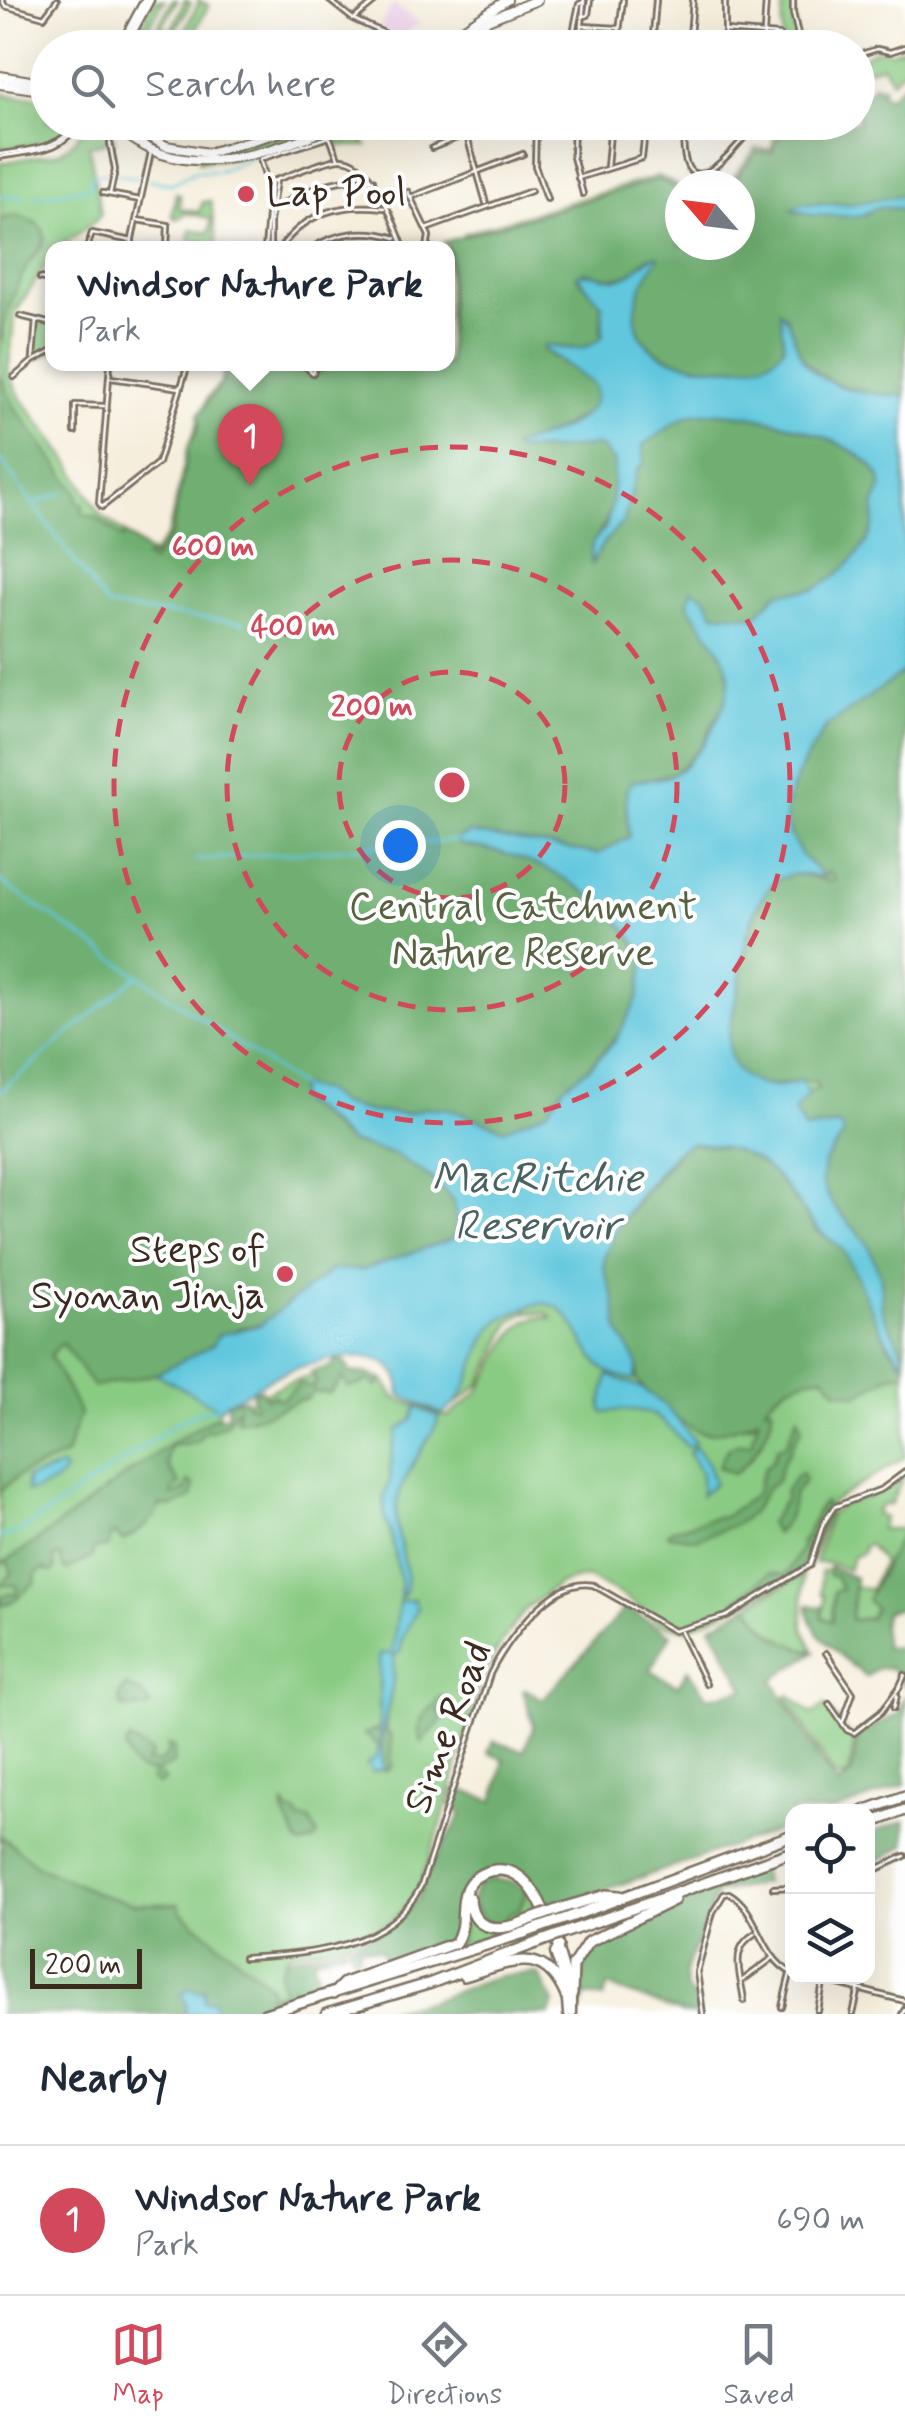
<!DOCTYPE html>
<html lang="en">
<head>
<meta charset="utf-8">
<style>
	:root { --surface:#fff; --page:#f2f2f3; --text:#1f2937; --muted:#747a83; --line:#e0e1e3; --accent:#d1495b }
	body { margin:0; font-family:Mynerve,sans-serif; background:var(--page); color:var(--text) }
	.controls { position:absolute; right:30px; bottom:30px; display:grid; overflow:hidden; border-radius:20px; box-shadow:0 10px 40px #0002 }
	.controls button { width:90px; height:90px; display:grid; place-items:center; padding:0; border:0; border-bottom:2px solid var(--line); background:var(--surface); color:var(--text); font:50px sans-serif }
	.compass { position:absolute; left:665px; top:170px; width:90px; height:90px; border-radius:50%; background:var(--surface); box-shadow:0 10px 40px #0002; rotate:298deg }
	.scale { position:absolute; left:30px; bottom:25px; width:112px; box-sizing:border-box; padding-left:10px; border:5px solid #3b2a1e; border-top:0; font-size:28px; line-height:35px; white-space:nowrap; color:#3b2a1e; -webkit-text-stroke:8px #fff; paint-order:stroke }
	.you { position:absolute; left:400px; top:845px; width:35px; height:35px; margin:-25px; border:8px solid #fff; border-radius:50%; background:#1a73e8; box-shadow:0 0 0 15px #1a73e833 }
	.badge { display:grid; place-items:center; width:65px; height:65px; border-radius:50%; background:var(--accent); color:#fff; font-size:32px; font-weight:700 }
	.pin { position:absolute; translate:-50% -82px; filter:drop-shadow(0 2px 5px #0008) }
	.pin::after { content:''; position:absolute; top:52px; width:35px; height:30px; background:inherit; clip-path:polygon(0 0,100% 0,50% 100%) }
	.popup { position:absolute; left:45px; top:241px; width:410px; height:130px; box-sizing:border-box; display:grid; place-content:center; border-radius:20px; background:var(--surface); filter:drop-shadow(0 2px 8px #0005); font-size:32px; white-space:nowrap; color:var(--muted) }
	.popup b { font-size:38px; color:var(--text) }
	.popup::after { content:''; position:absolute; left:50%; top:100%; margin-left:-20px; border:20px solid transparent; border-top-color:var(--surface) }
	.list { margin:0; padding:0; list-style:none }
	h2 { display:flex; justify-content:space-between; align-items:center; height:130px; margin:0; padding:0 40px; font-size:42px }
	h2 small { font-size:32px; font-weight:400; color:var(--muted) }
	.list li { display:grid; grid-template-columns:65px 1fr auto; gap:30px; align-items:center; box-sizing:border-box; height:150px; padding:0 40px; border-top:2px solid var(--line) }
	.list b { display:block; font-size:38px; white-space:nowrap }
	.list p { margin:0; font-size:32px; white-space:nowrap; color:var(--muted) }
	.list em { font-size:32px; font-style:normal; color:var(--muted) }
	.icon { flex:none; width:55px; height:55px; fill:none; stroke:currentColor; stroke-width:2; stroke-linecap:round; stroke-linejoin:round }
	.map { position:relative; flex:none; width:905px; height:2014px; overflow:hidden }
	.search { position:absolute; background:var(--surface); box-shadow:0 10px 40px #0002; left:30px; right:30px; top:30px; height:110px; display:flex; align-items:center; gap:25px; box-sizing:border-box; padding:0 35px; border-radius:55px; color:var(--muted); font-size:38px }
	.sheet { height:280px; background:var(--surface) }
	nav { display:flex; justify-content:space-around; align-items:center; box-sizing:border-box; height:140px; border-top:2px solid var(--line); background:var(--surface); font-size:28px; color:var(--muted) }
	nav a { display:grid; justify-items:center; gap:5px }
	nav .on { color:var(--accent) }
	.map>svg:first-child { display:block }
	.built { fill:#edd1e9 }
	.green { fill:#8acb83; stroke:#627a50; stroke-width:2.5; fill-rule:evenodd }
	.forest { fill:#6faf71; stroke:#556c48; stroke-width:2.5 }
	.water { fill:#60c7dd; stroke:#4e787e; stroke-width:2.5 }
	.lines { fill:none; stroke-linecap:round; stroke-linejoin:round }
	.stream { stroke:#60c7dd; stroke-width:2.5 }
	.street-casing { stroke:#7c6f60; stroke-width:8 }
	.secondary-casing { stroke:#7c6f60; stroke-width:11 }
	.primary-casing { stroke:#7c6f60; stroke-width:12 }
	.highway-casing { stroke:#7c6f60; stroke-width:14 }
	.street { stroke:#fff; stroke-width:2.5 }
	.secondary { stroke:#fff; stroke-width:6 }
	.primary { stroke:#fff; stroke-width:8 }
	.highway { stroke:#fff; stroke-width:9 }
	.highway-bridge-casing { stroke:#7c6f60; stroke-width:14; stroke-linecap:butt }
	.highway-bridge { stroke:#fff; stroke-width:9 }
	.ring { fill:none; stroke:#d1495b; stroke-width:5; stroke-dasharray:18 12 }
	.poi-dot { fill:#d1495b; stroke:#fff; stroke-width:4 }
	.labels { text-anchor:middle; dominant-baseline:central; stroke-width:8; stroke-linejoin:round; paint-order:stroke }
	.poi-label { font-size:40px; fill:#3b2a1e; stroke:#fff; text-anchor:start }
	.park-label { font-size:40px; fill:#576241; stroke:#fff }
	.street-label { font-size:40px; fill:#3b2a1e; stroke:#fff }
	.water-label { font-size:42px; font-style:italic; fill:#486161; stroke:#fff }
	.centre { fill:#d1495b; stroke:#fff; stroke-width:5 }
	.ring-label { font-size:30px; text-anchor:middle; font-weight:bold; fill:#d1495b; stroke:#fff; stroke-width:8; stroke-linejoin:round; paint-order:stroke }
</style>
</head>
<body>
<div class="map">
<svg width="905" height="2014" viewBox="0 0 905 2014">
	<rect width="100%" height="100%" fill="#fff"/>
	<filter id="ink" filterUnits="userSpaceOnUse"><feTurbulence type="fractalNoise" baseFrequency=".01" numOctaves="2"/><feDisplacementMap in="SourceGraphic" scale="20" xChannelSelector="R" yChannelSelector="G"/><feConvolveMatrix kernelMatrix="1 2 1 2 8 2 1 2 1" color-interpolation-filters="sRGB"/></filter>
	<filter id="wash" filterUnits="userSpaceOnUse"><feTurbulence type="fractalNoise" baseFrequency=".0048" numOctaves="4" result="noise"/><feDisplacementMap in="SourceGraphic" scale="40" xChannelSelector="R" yChannelSelector="G"/><feGaussianBlur stdDeviation="2.25" result="paint"/><feColorMatrix in="noise" values="0 0 0 0 0 0 0 0 0 0 0 0 0 0 0 0 0 1.4 0 .05"/><feComposite in="paint" operator="in"/></filter>
	<g filter="url(#wash)">
		<rect width="100%" height="100%" fill="#f5eedc"/>
		<!-- built -->
		<path class="built" d="M 393,3 L 419,23 L 402,38 L 380,27 Z"/>
		<!-- green -->
		<g class="green">
			<path d="M 153,0 L 164,0 L 138,47 L 127,48 L 141,22 L 145,21 L 148,16 L 145,14 Z"/>
			<path d="M 172,0 L 177,0 L 161,30 L 172,29 L 185,0 L 191,3 L 174,33 L 164,34 L 161,39 L 179,41 L 199,2 L 197,0 L 209,5 L 186,47 L 147,47 Z"/>
			<path d="M 783,0 L 793,0 L 798,47 L 782,48 Z"/>
			<path d="M 905,47 L 905,68 L 892,81 L 882,65 L 865,70 L 860,59 L 877,49 L 890,52 Z"/>
			<path d="M 905,92 L 905,1369 L 895,1375 L 905,1373 L 905,1457 L 831,1503 L 809,1566 L 755,1598 L 686,1629 L 660,1623 L 625,1597 L 587,1577 L 558,1584 L 526,1609 L 502,1642 L 481,1679 L 441,1825 L 418,1891 L 408,1905 L 387,1924 L 346,1942 L 289,1953 L 281,1968 L 284,1992 L 269,1997 L 36,1866 L 0,1840 L 0,163 L 60,152 L 70,145 L 88,123 L 95,123 L 113,135 L 115,141 L 89,146 L 101,214 C 89,229 75,233 60,248 L 52,248 L 52,256 L 15,313 L 8,371 L 20,397 L 66,457 L 101,515 L 153,555 L 168,534 L 188,448 L 208,397 L 222,381 L 224,364 L 289,364 L 315,382 L 316,372 L 325,364 L 448,364 L 448,250 L 465,233 L 658,176 L 680,187 L 680,245 L 740,245 L 740,185 L 727,185 L 756,148 L 771,150 L 777,123 L 858,122 L 858,105 ZM 526,1312 L 547,1313 L 553,1319 C 513,1305 499,1365 479,1390 C 471,1400 458,1408 448,1417 L 395,1398 L 383,1379 C 318,1365 281,1380 227,1416 C 210,1428 188,1434 169,1444 L 217,1416 L 220,1409 L 215,1405 L 301,1360 L 372,1355 L 400,1367 L 456,1404 L 481,1383 L 511,1322 ZM 836,1372 L 836,1390 L 825,1376 C 784,1380 776,1392 753,1424 L 718,1430 L 798,1375 Z"/>
			<path d="M 0,93 C 16,99 31,94 47,99 L 48,122 L 73,123 L 57,140 L 0,150 Z"/>
			<path d="M 316,123 L 344,123 L 237,157 L 199,162 L 198,152 Z"/>
			<path d="M 353,126 L 367,146 L 337,145 L 333,134 Z"/>
			<path d="M 176,193 L 180,195 L 180,209 L 199,212 L 203,202 L 211,201 L 217,248 L 208,248 L 208,244 L 189,240 L 191,229 L 209,233 L 211,222 L 209,218 L 187,213 L 176,219 L 172,216 Z"/>
			<path d="M 36,320 L 52,324 L 52,351 L 33,361 Z"/>
			<path d="M 904,1476 L 890,1505 L 882,1505 L 875,1514 L 884,1518 L 880,1529 L 904,1529 L 867,1600 L 875,1608 L 870,1618 L 850,1621 L 855,1586 L 870,1590 L 883,1562 L 868,1544 L 863,1547 L 863,1552 L 852,1558 L 848,1570 L 829,1563 L 815,1563 L 830,1514 L 841,1505 L 883,1491 Z"/>
			<path d="M 821,1571 L 827,1571 L 842,1583 L 843,1591 L 834,1592 L 832,1622 L 822,1618 L 825,1597 L 821,1593 Z"/>
			<path d="M 803,1575 L 803,1628 L 815,1652 C 785,1644 763,1633 750,1605 Z"/>
			<path d="M 789,1695 L 812,1714 L 825,1705 L 846,1732 L 855,1737 L 849,1774 L 842,1779 L 832,1773 L 786,1696 Z"/>
			<path d="M 526,1891 L 538,1913 L 507,1925 L 505,1919 L 513,1910 L 520,1910 Z"/>
			<path d="M 466,1904 L 507,1930 L 455,1948 L 462,1938 Z"/>
		</g>
		<!-- forest -->
		<g class="forest">
			<path d="M 905,82 L 905,195 L 851,204 L 817,203 L 793,212 L 864,216 L 876,207 L 905,209 L 905,396 C 871,394 825,390 803,358 C 798,352 790,325 785,315 L 781,316 L 785,339 L 781,353 C 766,366 748,366 728,367 C 688,368 633,358 634,306 C 635,290 649,269 657,256 C 644,258 644,262 635,270 C 620,283 602,276 584,272 L 577,276 L 602,305 L 601,340 L 580,349 L 545,345 L 543,349 L 594,385 C 600,397 593,406 586,416 L 577,418 L 552,433 L 513,447 L 516,450 L 557,450 L 595,445 L 602,448 L 614,462 C 618,490 611,522 592,543 L 592,563 L 604,542 L 624,521 L 637,469 L 642,461 L 643,445 C 661,436 675,418 695,414 C 737,406 858,436 879,476 C 885,488 878,493 875,504 C 873,512 875,520 873,527 C 866,551 838,578 816,588 C 805,592 789,592 778,593 L 755,616 L 732,617 L 688,605 L 722,651 L 731,681 L 728,698 L 700,748 L 675,773 L 633,782 L 626,792 L 629,837 L 598,854 L 470,833 L 462,845 C 533,853 611,893 645,959 L 638,998 L 623,1030 L 547,1111 L 523,1124 L 504,1129 L 488,1125 L 474,1117 L 426,1108 L 406,1114 L 371,1112 L 341,1104 L 323,1091 L 311,1091 L 301,1104 C 321,1112 332,1133 350,1142 C 363,1148 381,1147 395,1155 C 421,1169 477,1204 452,1239 L 363,1270 L 332,1270 L 260,1325 L 239,1328 L 213,1345 L 156,1374 L 94,1387 L 62,1343 L 50,1356 L 80,1413 L 66,1455 L 18,1476 L 0,1491 L 0,374 L 15,407 L 76,491 L 78,503 L 83,504 L 82,513 L 96,517 L 122,538 L 125,534 L 153,556 L 146,558 L 152,562 L 171,535 L 188,448 C 192,437 203,429 198,415 L 224,381 L 227,364 L 290,364 L 313,378 L 330,364 L 448,364 L 450,251 L 444,242 L 660,179 L 680,191 L 680,245 L 740,245 L 740,185 L 730,185 L 757,152 L 772,153 L 782,128 L 780,123 L 858,122 L 858,105 L 874,85 L 884,87 L 881,92 L 887,98 Z"/>
			<path d="M 17,215 C 26,219 39,221 43,231 C 50,244 34,254 28,264 C 13,293 3,318 0,352 L 0,219 Z"/>
			<path d="M 905,671 L 905,1373 L 891,1375 L 858,1395 L 836,1390 L 825,1376 C 799,1379 780,1386 765,1407 L 772,1407 C 774,1428 752,1461 734,1474 L 718,1467 C 725,1450 731,1440 751,1444 L 759,1417 C 753,1424 717,1434 706,1433 C 689,1432 644,1393 637,1379 L 638,1365 L 618,1331 L 614,1298 L 604,1269 L 605,1255 L 618,1226 L 681,1148 L 690,1143 L 742,1150 L 771,1169 L 818,1231 L 844,1250 L 887,1343 L 902,1362 L 903,1352 L 882,1311 L 881,1278 L 867,1243 L 832,1204 L 822,1183 L 824,1162 L 844,1135 L 837,1124 L 805,1130 L 794,1111 L 802,1097 L 818,1088 L 816,1083 C 793,1074 770,1098 743,1076 C 734,1069 730,1061 729,1050 C 727,1031 733,1014 737,997 C 744,966 748,891 783,877 C 802,870 819,880 831,882 L 835,879 L 828,872 L 825,877 L 803,857 L 791,837 L 786,815 L 789,797 L 801,767 L 826,727 Z"/>
			<path d="M 340,1360 L 348,1366 L 349,1372 C 362,1374 370,1371 382,1381 L 377,1387 L 368,1379 L 360,1385 L 348,1387 L 343,1378 L 330,1393 L 314,1392 C 306,1401 301,1399 292,1403 C 273,1412 259,1418 237,1421 L 238,1408 L 226,1424 L 212,1431 L 207,1430 L 195,1442 L 170,1446 C 163,1468 170,1469 180,1484 L 173,1489 L 172,1495 L 185,1490 L 188,1482 L 194,1485 L 192,1497 C 181,1503 172,1510 160,1505 C 150,1526 144,1528 123,1541 L 115,1534 L 110,1536 L 109,1546 L 93,1549 L 92,1557 L 68,1570 L 63,1568 L 60,1556 L 54,1557 L 55,1569 L 52,1572 L 43,1569 L 35,1575 L 36,1582 C 26,1589 13,1604 1,1606 L 2,1598 L 7,1594 L 16,1594 L 17,1586 L 2,1584 L 12,1573 L 8,1563 L 1,1563 L 0,1568 L 0,1560 L 2,1563 L 11,1558 C 81,1512 144,1456 217,1416 L 225,1417 L 228,1413 L 227,1401 L 246,1399 L 248,1405 L 254,1407 L 256,1404 L 252,1397 L 253,1392 L 261,1389 L 267,1399 L 273,1395 L 281,1400 L 300,1383 L 313,1388 L 316,1380 L 311,1372 L 332,1366 L 334,1361 Z"/>
			<path d="M 798,1416 L 802,1428 L 782,1464 L 777,1481 L 767,1488 L 752,1513 L 735,1525 L 696,1539 L 670,1535 L 668,1533 L 672,1529 C 689,1528 709,1515 724,1517 L 756,1494 L 764,1468 L 773,1460 L 777,1448 L 787,1443 Z"/>
			<path d="M 799,1473 L 802,1473 L 805,1480 L 793,1495 C 794,1507 785,1527 775,1534 L 769,1523 L 785,1500 L 785,1491 Z"/>
			<path d="M 824,1502 L 827,1508 C 819,1525 814,1544 806,1561 C 795,1581 759,1597 738,1603 L 734,1601 L 770,1573 L 784,1575 C 792,1569 794,1557 801,1549 L 801,1542 C 813,1532 812,1512 824,1502 Z"/>
			<path d="M 905,1519 L 905,1558 L 901,1578 L 905,1579 L 905,1608 L 886,1611 L 882,1625 L 885,1648 L 905,1647 L 905,1686 L 891,1668 L 877,1668 L 866,1677 C 846,1659 807,1635 808,1605 L 822,1607 L 822,1618 L 832,1621 L 834,1591 L 842,1590 L 835,1576 L 829,1576 L 829,1567 L 855,1578 L 851,1620 L 870,1618 L 875,1608 L 867,1600 L 904,1529 Z"/>
			<path d="M 750,1605 C 763,1634 785,1644 815,1652 L 773,1680 L 822,1763 L 839,1785 L 852,1773 L 858,1735 L 898,1714 L 905,1695 L 905,1785 L 835,1811 L 792,1812 L 792,1826 L 551,1908 L 513,1873 L 481,1875 L 468,1890 L 461,1938 L 387,1969 L 381,1950 L 360,1946 L 359,1957 L 353,1958 L 349,1945 L 388,1928 L 417,1901 L 432,1864 L 462,1814 L 450,1806 L 456,1788 L 494,1801 L 504,1759 L 488,1753 L 493,1741 L 524,1751 L 534,1725 L 523,1691 L 525,1689 L 543,1699 L 625,1608 L 671,1634 L 650,1670 L 678,1686 L 688,1669 L 708,1697 L 745,1689 L 711,1626 Z"/>
			<path d="M 125,1686 L 141,1693 L 151,1704 L 148,1708 L 122,1708 L 119,1697 Z"/>
			<path d="M 441,1697 L 447,1703 L 437,1711 L 445,1717 L 422,1742 C 411,1718 430,1712 441,1697 Z"/>
			<path d="M 381,1719 L 386,1720 L 385,1731 L 391,1735 L 392,1767 L 384,1771 L 379,1764 L 378,1745 L 364,1734 L 379,1729 Z"/>
			<path d="M 129,1740 L 151,1752 L 152,1756 L 146,1763 L 161,1762 L 168,1753 L 168,1745 L 174,1747 L 173,1764 L 155,1772 L 165,1780 L 159,1785 L 151,1779 L 152,1772 C 136,1774 128,1761 125,1746 Z"/>
			<path d="M 284,1803 L 287,1811 L 297,1813 L 299,1819 L 309,1820 L 318,1834 L 315,1840 L 302,1845 L 298,1843 L 284,1812 Z"/>
			<path d="M 905,1821 L 905,1845 L 882,1859 L 868,1864 L 868,1834 Z"/>
			<path d="M 1,1836 L 38,1866 L 98,1894 L 135,1904 L 179,1904 L 181,1911 L 192,1921 L 266,1982 L 270,1987 L 269,1996 L 283,1991 L 279,1973 L 287,1958 L 345,1946 L 346,1949 L 313,1959 L 318,1978 L 311,1989 L 225,2014 L 0,2014 Z"/>
			<path d="M 761,1869 L 765,1883 L 717,1893 L 685,1972 L 686,1990 L 698,2000 L 698,2014 L 684,2014 L 608,1986 L 603,1999 L 586,1995 L 579,2014 L 574,2014 L 576,1991 L 583,1987 L 584,1956 L 655,1914 Z"/>
			<path d="M 490,1879 L 513,1882 L 526,1891 L 518,1913 L 513,1911 L 506,1918 L 507,1925 C 485,1925 480,1921 472,1900 L 477,1886 Z"/>
			<path d="M 538,1973 L 554,2003 L 550,2014 L 362,2014 L 426,2002 L 499,1976 Z"/>
		</g>
		<!-- water -->
		<g class="water">
			<path d="M 905,195 L 905,209 L 877,207 L 859,217 L 811,215 L 792,209 L 802,204 L 851,204 Z"/>
			<path d="M 657,256 L 659,258 C 637,284 620,331 659,354 C 684,369 770,378 784,346 L 780,311 C 792,323 793,338 800,353 C 815,389 872,395 905,396 L 905,671 L 826,727 L 801,767 L 789,797 L 786,815 L 791,837 L 803,857 L 825,877 C 812,875 793,871 780,879 C 745,901 745,959 737,994 C 730,1025 716,1068 756,1083 C 772,1089 785,1086 801,1081 L 809,1093 L 794,1111 L 805,1130 L 840,1125 L 844,1135 L 824,1162 L 822,1183 L 832,1204 L 867,1243 L 881,1278 L 882,1311 L 903,1353 L 904,1362 C 877,1335 865,1290 846,1255 C 840,1243 826,1239 818,1229 C 775,1176 765,1147 690,1143 L 674,1154 L 638,1197 L 618,1226 L 605,1255 L 604,1269 L 614,1298 L 619,1331 L 638,1365 L 634,1380 C 623,1377 606,1374 599,1365 C 573,1336 569,1283 517,1312 C 516,1312 503,1317 503,1318 C 470,1342 479,1392 442,1414 L 400,1395 C 399,1388 400,1379 396,1373 C 375,1343 304,1364 278,1375 C 266,1379 256,1389 245,1394 C 233,1400 228,1398 220,1409 L 156,1374 L 213,1345 L 218,1335 L 260,1325 L 332,1270 L 363,1270 L 452,1239 L 458,1231 L 453,1201 L 433,1179 L 394,1154 L 350,1142 L 316,1112 L 297,1101 L 299,1086 L 323,1091 L 341,1104 L 371,1112 L 406,1114 L 426,1108 L 448,1108 L 504,1129 L 547,1111 L 564,1086 L 590,1067 L 615,1041 L 638,998 L 645,959 C 612,893 532,853 461,845 L 456,839 L 470,833 L 598,854 L 629,837 L 626,792 L 633,781 C 645,780 661,780 671,775 C 698,763 736,698 728,671 C 721,644 702,628 688,604 L 692,589 L 705,597 L 714,613 L 755,616 L 778,593 C 789,591 805,592 816,588 C 838,578 866,551 873,527 C 875,520 874,511 875,504 C 878,493 885,488 879,476 C 857,435 738,406 695,414 C 675,418 660,436 643,445 L 644,464 L 637,470 L 624,521 L 604,542 L 591,564 L 592,543 L 606,527 L 612,503 L 614,462 L 602,448 L 595,445 L 557,450 L 516,450 L 512,447 C 538,438 606,421 594,385 L 543,348 L 545,345 C 566,349 587,354 603,336 L 602,305 L 577,275 C 591,270 602,279 616,279 C 634,278 641,259 657,256 Z"/>
			<path d="M 608,1375 L 640,1387 L 666,1406 L 694,1440 L 694,1445 L 687,1446 C 652,1410 653,1407 603,1412 L 601,1408 Z"/>
			<path d="M 416,1407 L 440,1417 C 427,1448 395,1480 396,1517 C 396,1540 417,1586 400,1599 L 401,1586 L 390,1530 L 385,1521 L 384,1496 L 390,1480 L 392,1452 L 398,1430 L 412,1420 Z"/>
			<path d="M 695,1447 L 708,1464 L 715,1483 L 701,1495 L 701,1474 L 689,1453 Z"/>
			<path d="M 62,1466 L 65,1471 C 58,1484 41,1490 27,1492 L 26,1479 Z"/>
			<path d="M 414,1599 L 417,1609 L 402,1639 L 400,1652 L 394,1656 C 393,1667 394,1678 392,1688 C 388,1712 375,1746 385,1768 L 372,1773 L 367,1764 L 376,1758 L 380,1742 L 379,1657 L 381,1653 L 392,1654 L 399,1602 Z"/>
			<path d="M 190,1988 L 200,1992 L 205,1989 L 204,2001 L 214,2000 L 215,2012 L 183,2014 L 187,2006 L 182,1994 Z"/>
		</g>
		<g class="lines">
			<!-- stream -->
			<g class="stream">
				<path d="M 117,174 L 142,179"/>
				<path d="M 94,175 L 112,173"/>
				<path d="M 149,180 L 171,184 L 194,172 L 220,171 L 251,158"/>
				<path d="M 0,196 L 25,198"/>
				<path d="M 34,197 L 91,187 L 92,177"/>
				<path d="M 0,459 L 108,607 L 244,623"/>
				<path d="M 35,503 L 62,493"/>
				<path d="M 196,860 L 459,840"/>
				<path d="M 0,881 L 301,1087"/>
				<path d="M 0,1092 L 136,977"/>
				<path d="M 0,1537 L 20,1532 L 181,1420 L 200,1411 L 215,1410 L 218,1406"/>
			</g>
		</g>
	</g>
	<g filter="url(#ink)">
		<g class="lines">
			<!-- street casing -->
			<g class="street-casing">
				<g id="street">
					<path d="M 2,0 L 5,6 L 44,17 L 57,0"/>
					<path d="M 329,0 L 353,19 L 417,48"/>
					<path d="M 725,0 L 725,48"/>
					<path d="M 793,0 L 793,13 L 801,48"/>
					<path d="M 582,17 L 588,15 L 590,0"/>
					<path d="M 355,18 L 377,0"/>
					<path d="M 583,26 L 618,28"/>
					<path d="M 726,31 L 779,35"/>
					<path d="M 508,48 L 521,43 L 556,48"/>
					<path d="M 570,48 L 579,4 L 583,2"/>
					<path d="M 580,48 L 584,0"/>
					<path d="M 617,48 L 623,0"/>
					<path d="M 652,48 L 656,0"/>
					<path d="M 689,48 L 693,0"/>
					<path d="M 763,48 L 766,0"/>
					<path d="M 858,55 L 877,49 L 890,52 L 905,47"/>
					<path d="M 463,122 L 486,203"/>
					<path d="M 536,122 L 535,166 L 547,199"/>
					<path d="M 574,122 L 573,157 L 583,194"/>
					<path d="M 684,122 C 677,217 727,160 757,122"/>
					<path d="M 687,122 L 751,128"/>
					<path d="M 330,138 L 338,158"/>
					<path d="M 110,143 L 115,170 L 110,194"/>
					<path d="M 432,148 L 496,122"/>
					<path d="M 0,154 C 30,149 60,150 78,122"/>
					<path d="M 0,157 C 34,150 60,154 80,122"/>
					<path d="M 607,167 L 611,122"/>
					<path d="M 578,178 L 642,158 L 646,122"/>
					<path d="M 270,181 L 266,179 L 260,159 L 329,137"/>
					<path d="M 272,181 C 293,175 317,162 339,159 C 372,156 394,224 404,248"/>
					<path d="M 408,192 L 429,236 L 427,248"/>
					<path d="M 103,193 L 140,200"/>
					<path d="M 411,197 L 523,154"/>
					<path d="M 272,210 C 304,191 334,176 373,180"/>
					<path d="M 137,220 L 168,225 L 167,248"/>
					<path d="M 426,229 L 531,191"/>
					<path d="M 87,248 L 92,233 L 132,241"/>
					<path d="M 130,248 L 151,152"/>
					<path d="M 265,248 L 271,183"/>
					<path d="M 270,248 L 270,222 L 276,181"/>
					<path d="M 280,248 C 307,212 340,203 384,208"/>
					<path d="M 312,248 C 338,232 367,229 396,238"/>
					<path d="M 40,278 L 52,281"/>
					<path d="M 20,316 L 52,324"/>
					<path d="M 33,358 L 36,320"/>
					<path d="M 110,364 L 99,503 L 102,507 L 158,463 L 188,364"/>
					<path d="M 312,366 L 315,368 L 313,373 L 308,369 Z"/>
					<path d="M 14,377 L 33,361 L 52,351"/>
					<path d="M 111,378 L 181,388"/>
					<path d="M 75,432 L 75,405 L 104,406"/>
					<path d="M 681,1632 L 706,1684"/>
					<path d="M 826,1653 L 853,1693 L 843,1721"/>
					<path d="M 899,1688 L 905,1675"/>
					<path d="M 829,1704 L 847,1730 L 854,1733 L 881,1712 L 899,1688"/>
					<path d="M 894,1708 L 897,1695"/>
					<path d="M 868,1873 L 905,1856"/>
					<path d="M 773,1888 L 792,1887"/>
					<path d="M 244,1958 C 307,1954 389,1950 421,1886 L 490,1674 C 506,1642 552,1576 593,1585 L 674,1631 L 727,1616 L 810,1565 L 823,1524 L 834,1507 L 882,1489 L 905,1472"/>
					<path d="M 807,1976 L 905,2001"/>
					<path d="M 743,1980 L 773,1958"/>
					<path d="M 744,2001 C 741,1975 728,1948 756,1933"/>
					<path d="M 782,2007 L 790,1974"/>
					<path d="M 818,2011 L 823,1983"/>
					<path d="M 703,2014 L 697,1972 L 713,1912 L 724,1894 L 729,1893 C 760,1911 759,1956 792,1973"/>
					<path d="M 853,2014 L 859,1988"/>
					<path d="M 902,2014 L 905,2009"/>
				</g>
			</g>
			<!-- secondary casing -->
			<g class="secondary-casing">
				<g id="secondary">
					<path d="M 119,48 L 145,0"/>
					<path d="M 124,48 L 150,0"/>
					<path d="M 558,1946 L 554,1953 L 565,1986 L 567,2014"/>
					<path d="M 558,1946 L 572,1994 L 572,2014"/>
				</g>
			</g>
			<!-- primary casing -->
			<g class="primary-casing">
				<g id="primary">
					<path d="M 434,48 L 507,0"/>
					<path d="M 446,48 L 480,23 L 537,0"/>
					<path d="M 0,76 L 48,84"/>
					<path d="M 0,84 L 48,91"/>
					<path d="M 109,122 C 126,134 143,148 162,154 C 219,173 291,145 344,122"/>
					<path d="M 124,122 L 166,146 L 208,153 L 316,122"/>
				</g>
			</g>
			<!-- highway casing -->
			<g class="highway-casing">
				<g id="highway">
					<path d="M 861,1812 L 905,1796"/>
					<path d="M 868,1824 L 905,1810"/>
					<path d="M 470,1898 C 471,1930 496,1932 521,1923"/>
					<path d="M 565,1907 L 606,1895 L 620,1896"/>
					<path d="M 570,1917 L 792,1835"/>
					<path d="M 575,1929 L 792,1852"/>
					<path d="M 464,1976 C 509,1963 543,1942 566,1996"/>
					<path d="M 333,1994 L 344,1983 L 455,1943 C 467,1926 459,1908 466,1890 C 470,1879 479,1874 490,1871 C 531,1861 547,1918 558,1946"/>
					<path d="M 572,1994 L 573,1965 L 588,1942 L 674,1900"/>
					<path d="M 265,2014 L 524,1933"/>
					<path d="M 327,2014 L 431,1983 L 528,1946"/>
				</g>
			</g>
			<!-- street -->
			<use href="#street" class="street"/>
			<!-- secondary -->
			<use href="#secondary" class="secondary"/>
			<!-- primary -->
			<use href="#primary" class="primary"/>
			<!-- highway -->
			<use href="#highway" class="highway"/>
			<!-- highway-bridge casing -->
			<g class="highway-bridge-casing">
				<g id="highway-bridge">
					<path d="M 521,1923 L 565,1907"/>
					<path d="M 524,1933 L 570,1917"/>
					<path d="M 528,1946 L 575,1929"/>
				</g>
			</g>
			<!-- highway-bridge -->
			<use href="#highway-bridge" class="highway-bridge"/>
		</g>
	</g>
	<!-- distance rings -->
	<g class="ring">
		<circle cx="452" cy="785" r="113"/>
		<circle cx="452" cy="785" r="225"/>
		<circle cx="452" cy="785" r="338"/>
	</g>
	<!-- markers -->
	<g class="poi-dot">
		<circle cx="246" cy="194" r="10"/>
		<circle cx="285" cy="1274" r="10"/>
	</g>
	<g class="labels">
		<!-- poi labels -->
		<g class="poi-label">
			<text x="266" y="194">Lap Pool</text>
			<text x="265" y="1251" text-anchor="end">Steps of<tspan x="265" dy="46">Syonan Jinja</tspan></text>
		</g>
		<!-- park labels -->
		<g class="park-label">
			<text x="523" y="908">Central Catchment<tspan x="523" dy="46">Nature Reserve</tspan></text>
		</g>
		<!-- street labels -->
		<g class="street-label">
			<text transform="translate(449 1728) rotate(-69)">Sime Road</text>
		</g>
		<!-- water labels -->
		<g class="water-label">
			<text x="537" y="1179">MacRitchie<tspan x="537" dy="48">Reservoir</tspan></text>
		</g>
	</g>
	<circle cx="452" cy="785" r="15" class="centre"/>
	<g class="ring-label">
		<text x="213" y="556">600 m</text>
		<text x="293" y="636">400 m</text>
		<text x="372" y="716">200 m</text>
	</g>
</svg>
<div class="controls">
<button><svg class="icon" aria-label="locate" viewBox="0 0 24 24"><circle cx="12" cy="12" r="6"/><path d="M12 2v4M12 18v4M2 12h4M18 12h4"/></svg></button>
<button><svg class="icon" aria-label="layers" viewBox="0 0 24 24"><path d="M12 4l9 5-9 5-9-5zM3 14l9 5 9-5"/></svg></button>
</div>
<svg class="compass" viewBox="-18 -18 36 36"><path d="M0-13l5 13h-10z" fill="#e53935"/><path d="M0 13l5-13h-10z" fill="#747a83"/></svg>
<div class="scale">200 m</div>
<div class="you"></div>
<div class="pin badge" style="left:250px;top:486px">1</div>
<div class="popup"><b>Windsor Nature Park</b>Park</div>
<div class="search"><svg class="icon" aria-label="search" viewBox="0 0 24 24"><circle cx="10" cy="10" r="6"/><path d="M15 15l6 6"/></svg>Search here</div>
</div>
<section class="sheet">
<h2>Nearby<small></small></h2>
<ul class="list">
<li><span class="badge">1</span><div><b>Windsor Nature Park</b><p>Park</p></div><em>690 m</em></li>
</ul>
</section>
<nav>
<a class="on"><svg class="icon" aria-label="map" viewBox="0 0 24 24"><path d="M3 6l6-2 6 2 6-2v14l-6 2-6-2-6 2zM9 4v14M15 6v14"/></svg>Map</a>
<a><svg class="icon" aria-label="directions" viewBox="0 0 24 24"><path d="M12 3l9 9-9 9-9-9zM9 14v-3h6M13 9l2 2-2 2"/></svg>Directions</a>
<a><svg class="icon" aria-label="saved" viewBox="0 0 24 24"><path d="M7 4h10v16l-5-4-5 4z"/></svg>Saved</a>
</nav>
</body>
</html>
